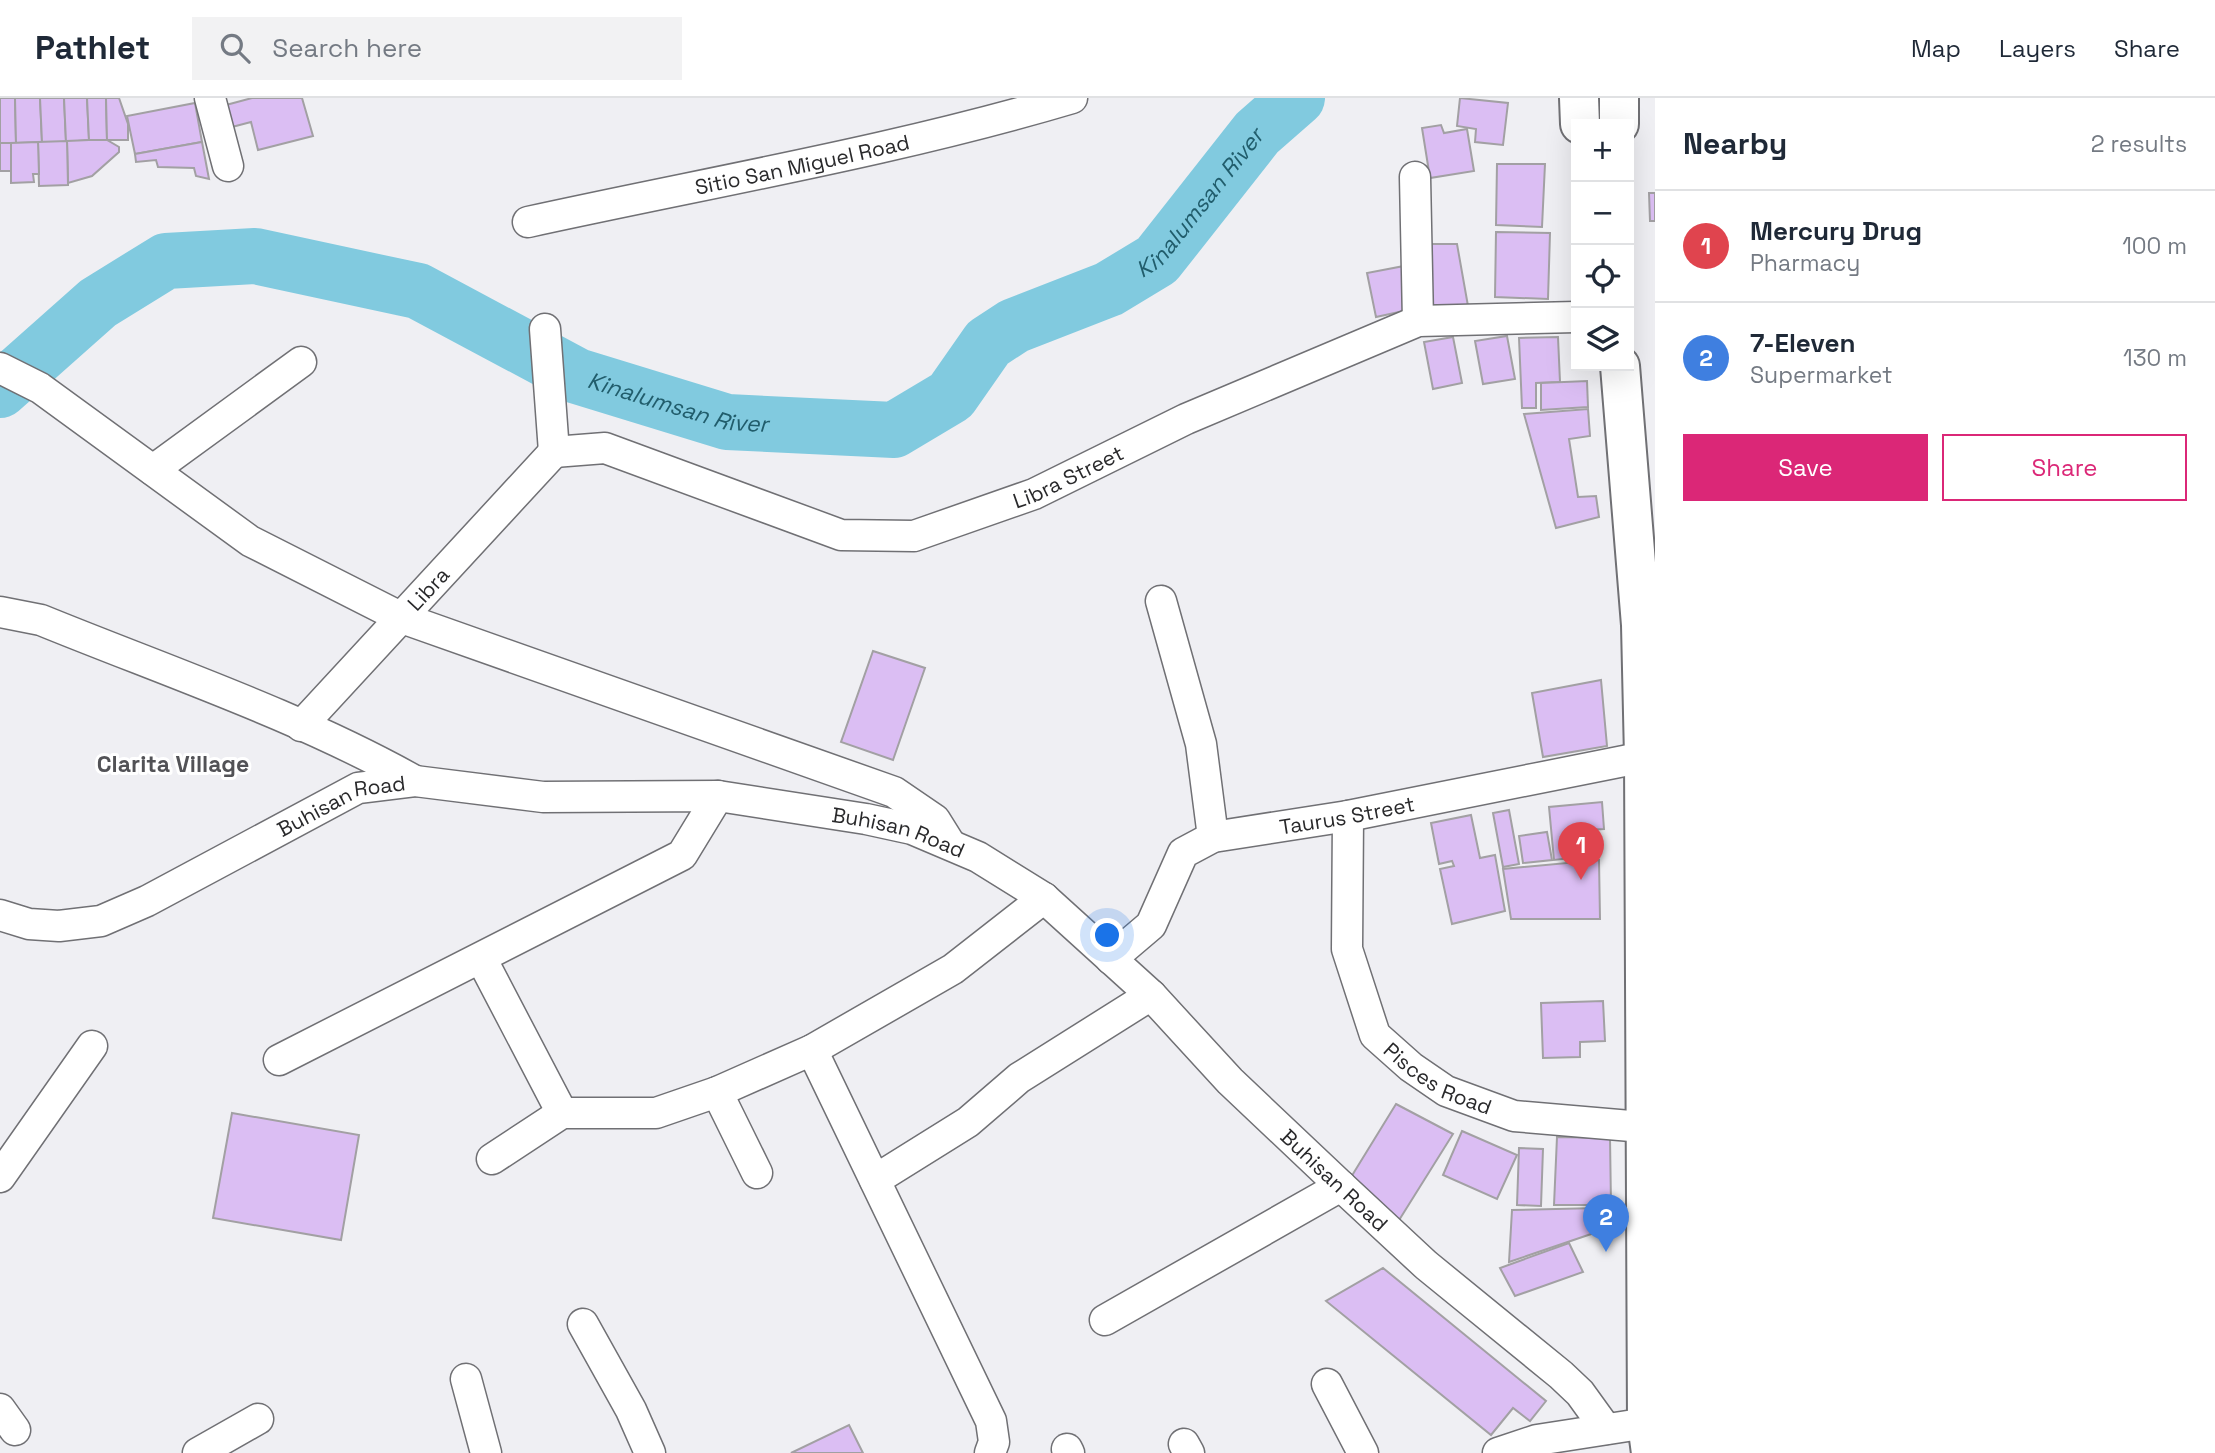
<!DOCTYPE html>
<html lang="en">
<head>
<meta charset="utf-8">
<style>
	:root { --surface:#fff; --page:#f2f2f3; --text:#1f2937; --muted:#747a83; --line:#e0e1e3; --accent:#db2777 }
	body { margin:0; font-family:"Space Grotesk",sans-serif; background:var(--page); color:var(--text) }
	.controls { position:absolute; right:21px; top:21px; display:grid; overflow:hidden; border-radius:0px; box-shadow:0 7px 28px #0002 }
	.controls button { width:63px; height:63px; display:grid; place-items:center; padding:0; border:0; border-bottom:2px solid var(--line); background:var(--surface); color:var(--text); font:35px sans-serif }
	.you { position:absolute; left:1108px; top:838px; width:24px; height:24px; margin:-18px; border:5px solid #fff; border-radius:50%; background:#1a73e8; box-shadow:0 0 0 10px #1a73e833 }
	.badge { display:grid; place-items:center; width:46px; height:46px; border-radius:50%; background:var(--accent); color:#fff; font-size:23px; font-weight:700 }
	.pin { position:absolute; translate:-50% -58px; filter:drop-shadow(0 2px 4px #0008) }
	.pin::after { content:''; position:absolute; top:37px; width:24px; height:21px; background:inherit; clip-path:polygon(0 0,100% 0,50% 100%) }
	.list { margin:0; padding:0; list-style:none }
	h2 { display:flex; justify-content:space-between; align-items:center; height:91px; margin:0; padding:0 28px; font-size:30px }
	h2 small { font-size:23px; font-weight:400; color:var(--muted) }
	.list li { display:grid; grid-template-columns:46px 1fr auto; gap:21px; align-items:center; box-sizing:border-box; height:112px; padding:0 28px; border-top:2px solid var(--line) }
	.list b { display:block; font-size:26px; white-space:nowrap }
	.list p { margin:0; font-size:23px; white-space:nowrap; color:var(--muted) }
	.list em { font-size:23px; font-style:normal; color:var(--muted) }
	.actions { display:flex; gap:14px; padding:21px 28px }
	.actions a { flex:1; padding:16px 0; border:2px solid var(--accent); border-radius:0px; text-align:center; font-size:24px; color:var(--accent) }
	.actions .main { background:var(--accent); color:#fff }
	.icon { flex:none; width:38px; height:38px; fill:none; stroke:currentColor; stroke-width:2; stroke-linecap:round; stroke-linejoin:round }
	.map { position:relative; flex:none; width:1655px; height:1355px; overflow:hidden }
	header { display:flex; align-items:center; gap:42px; box-sizing:border-box; height:98px; padding:0 35px; background:var(--surface); border-bottom:2px solid var(--line) }
	header strong { font-size:33px }
	nav { display:flex; gap:38px; margin-inline-start:auto; font-size:24px }
	.search { width:490px; height:63px; background:var(--page); display:flex; align-items:center; gap:18px; box-sizing:border-box; padding:0 24px; border-radius:0px; color:var(--muted); font-size:26px }
	main { display:flex }
	aside { flex:1; background:var(--surface) }
	.map>svg:first-child { display:block }
	.lines { fill:none; stroke-linecap:round; stroke-linejoin:round }
	.river { stroke:#81cadf; stroke-width:56 }
	.building { fill:#dbbef3; stroke:#a2a0a3; stroke-width:2 }
	.minor-casing { stroke:#707074; stroke-width:33 }
	.major-casing { stroke:#707074; stroke-width:42 }
	.minor { stroke:#fff; stroke-width:30 }
	.major { stroke:#fff; stroke-width:38 }
	.labels { text-anchor:middle; dominant-baseline:central; stroke-width:6; stroke-linejoin:round; paint-order:stroke }
	.street-label { font-size:21px; fill:#29292b; stroke:#fff }
	.water-label { font-size:23px; font-style:italic; fill:#215d6c; stroke:#fff }
	.neighbourhood-label { font-size:23px; font-weight:bold; fill:#525256; stroke:#fff }
</style>
</head>
<body>
<header>
<strong>Pathlet</strong>
<div class="search"><svg class="icon" aria-label="search" viewBox="0 0 24 24"><circle cx="10" cy="10" r="6"/><path d="M15 15l6 6"/></svg>Search here</div>
<nav><a>Map</a><a>Layers</a><a>Share</a></nav>
</header>
<main>
<div class="map">
<svg width="1655" height="1355" viewBox="0 0 1655 1355">
	<rect width="100%" height="100%" fill="#efeff3"/>
	<g class="lines">
		<!-- river -->
		<path class="river" id="s1" d="M 0,292 L 98,205 L 166,163 L 255,158 L 418,193 L 577,278 L 727,324 L 894,332 L 951,298 L 988,245 L 1014,228 L 1109,191 L 1157,162 L 1257,35 L 1297,0"/>
	</g>
	<!-- building -->
	<g class="building">
		<path d="M 0,0 L 15,0 L 16,45 L 0,45 Z"/>
		<path d="M 15,0 L 40,0 L 42,44 L 16,45 Z"/>
		<path d="M 40,0 L 64,0 L 66,44 L 42,44 Z"/>
		<path d="M 64,0 L 87,0 L 89,42 L 66,44 Z"/>
		<path d="M 87,0 L 106,0 L 107,42 L 89,42 Z"/>
		<path d="M 106,0 L 119,0 L 128,26 L 128,42 L 107,42 Z"/>
		<path d="M 252,0 L 302,0 L 313,38 L 258,52 L 251,24 L 232,29 L 226,7 Z"/>
		<path d="M 1460,0 L 1508,5 L 1503,47 L 1475,44 L 1476,31 L 1457,28 Z"/>
		<path d="M 195,5 L 202,44 L 135,56 L 127,18 Z"/>
		<path d="M 1441,27 L 1444,35 L 1467,31 L 1474,73 L 1430,80 L 1422,30 Z"/>
		<path d="M 89,42 L 107,42 L 119,49 L 119,54 L 92,78 L 68,85 L 67,43 Z"/>
		<path d="M 67,43 L 68,87 L 39,88 L 38,44 Z"/>
		<path d="M 38,44 L 39,76 L 33,76 L 34,84 L 11,85 L 11,45 Z"/>
		<path d="M 202,44 L 209,81 L 196,78 L 194,70 L 158,69 L 156,62 L 136,64 L 135,56 Z"/>
		<rect x="0" y="45" width="11" height="28"/>
		<path d="M 1497,66 L 1545,66 L 1542,129 L 1496,127 Z"/>
		<path d="M 1649,95 L 1655,95 L 1655,123 L 1650,123 Z"/>
		<path d="M 1496,134 L 1550,135 L 1548,201 L 1495,199 Z"/>
		<path d="M 1421,146 L 1457,146 L 1468,208 L 1424,213 Z"/>
		<path d="M 1404,168 L 1413,211 L 1376,219 L 1367,175 Z"/>
		<path d="M 1507,238 L 1515,281 L 1483,286 L 1475,243 Z"/>
		<path d="M 1453,239 L 1462,285 L 1433,291 L 1424,244 Z"/>
		<path d="M 1558,239 L 1560,284 L 1536,285 L 1536,310 L 1522,310 L 1519,240 Z"/>
		<path d="M 1587,283 L 1588,309 L 1541,312 L 1541,285 Z"/>
		<path d="M 1588,311 L 1590,338 L 1569,341 L 1578,399 L 1596,398 L 1599,419 L 1556,430 L 1524,316 Z"/>
		<path d="M 873,553 L 925,570 L 893,662 L 841,644 Z"/>
		<path d="M 1601,582 L 1607,648 L 1543,659 L 1532,595 Z"/>
		<path d="M 1602,704 L 1604,731 L 1586,732 L 1588,758 L 1554,762 L 1549,709 Z"/>
		<path d="M 1509,712 L 1519,766 L 1503,769 L 1493,715 Z"/>
		<path d="M 1471,717 L 1480,760 L 1495,757 L 1505,813 L 1452,826 L 1440,771 L 1454,768 L 1452,763 L 1439,766 L 1431,725 Z"/>
		<path d="M 1547,734 L 1552,762 L 1523,765 L 1519,738 Z"/>
		<path d="M 1599,762 L 1600,821 L 1511,821 L 1503,771 Z"/>
		<path d="M 1603,903 L 1605,943 L 1580,944 L 1580,959 L 1543,960 L 1541,905 Z"/>
		<path d="M 1396,1006 L 1453,1036 L 1396,1127 L 1348,1084 Z"/>
		<path d="M 232,1015 L 359,1037 L 341,1142 L 213,1120 Z"/>
		<path d="M 1462,1033 L 1517,1057 L 1497,1101 L 1443,1077 Z"/>
		<path d="M 1557,1039 L 1610,1040 L 1611,1107 L 1554,1107 Z"/>
		<path d="M 1519,1050 L 1543,1051 L 1541,1108 L 1517,1107 Z"/>
		<path d="M 1598,1110 L 1600,1133 L 1509,1164 L 1512,1112 Z"/>
		<path d="M 1569,1145 L 1583,1174 L 1515,1198 L 1500,1170 Z"/>
		<path d="M 1383,1170 L 1546,1303 L 1530,1323 L 1513,1310 L 1491,1337 L 1326,1203 Z"/>
		<path d="M 849,1327 L 863,1355 L 791,1355 Z"/>
	</g>
	<g class="lines">
		<!-- minor casing -->
		<g class="minor-casing">
			<g id="minor">
				<path d="M 210,0 L 228,68"/>
				<path d="M 1415,79 L 1418,223"/>
				<path id="s2" d="M 528,124 C 710,84 894,53 1072,0"/>
				<path d="M 545,231 L 554,354"/>
				<path d="M 0,270 L 40,290 L 250,443 L 402,520 L 894,694 L 935,722 L 950,746"/>
				<path id="s3" d="M 554,354 L 605,350 L 841,437 L 914,438 L 1034,396 L 1186,321 L 1418,223 L 1576,219"/>
				<path d="M 153,372 L 301,264"/>
				<path d="M 1161,503 L 1201,646 L 1213,739"/>
				<path d="M 0,514 L 41,522 C 166,573 297,617 415,683"/>
				<path id="s4" d="M 301,628 L 554,354"/>
				<path id="s5" d="M 1348,718 L 1347,851 L 1375,937 L 1411,969 L 1446,993 L 1514,1018 L 1655,1030"/>
				<path id="s6" d="M 0,817 L 29,826 L 59,828 L 101,823 L 147,803 L 358,690 L 415,683 L 543,699 L 718,698 L 866,721 L 912,731 L 978,759 L 1044,800 L 1151,897 L 1230,983 L 1341,1088 L 1426,1167 L 1561,1277 L 1580,1295 L 1606,1331"/>
				<path d="M 481,860 L 562,1015"/>
				<path id="s7" d="M 1111,861 L 1151,827 L 1183,755 L 1213,739 L 1348,718 L 1644,659"/>
				<path d="M 812,952 L 991,1323 L 994,1344 L 990,1355"/>
				<path d="M 279,962 L 682,757 L 718,698"/>
				<path d="M 717,994 L 757,1075"/>
				<path d="M 492,1061 L 562,1015 L 656,1015 L 717,994 L 812,952 L 953,871 L 1044,800"/>
				<path d="M 0,1079 L 92,948"/>
				<path d="M 875,1082 L 968,1024 L 1019,980 L 1151,897"/>
				<path d="M 1105,1222 L 1341,1088"/>
				<path d="M 583,1226 L 631,1312 L 650,1355"/>
				<path d="M 466,1281 L 486,1355"/>
				<path d="M 1327,1286 L 1363,1355"/>
				<path d="M 0,1311 L 15,1332"/>
				<path d="M 1184,1346 L 1189,1355"/>
				<path d="M 1067,1351 L 1069,1355"/>
				<path d="M 198,1355 L 258,1321"/>
				<path d="M 1498,1355 L 1537,1342 L 1647,1325"/>
			</g>
		</g>
		<!-- major casing -->
		<g class="major-casing">
			<g id="major">
				<path d="M 1579,0 L 1580,26"/>
				<path d="M 1619,0 L 1619,26"/>
				<path d="M 1620,268 L 1641,527 L 1644,659 L 1647,1325 L 1651,1355"/>
			</g>
		</g>
		<!-- minor -->
		<use href="#minor" class="minor"/>
		<!-- major -->
		<use href="#major" class="major"/>
	</g>
	<g class="labels">
		<!-- street labels -->
		<g class="street-label">
			<text stroke="none"><textPath href="#s2" startOffset="280">Sitio San Miguel Road</textPath></text>
			<text stroke="none"><textPath href="#s3" startOffset="541">Libra Street</textPath></text>
			<text stroke="none"><textPath href="#s4" startOffset="187">Libra</textPath></text>
			<text stroke="none"><textPath href="#s6" startOffset="371">Buhisan Road</textPath></text>
			<text stroke="none"><textPath href="#s7" startOffset="301">Taurus Street</textPath></text>
			<text stroke="none"><textPath href="#s6" startOffset="938">Buhisan Road</textPath></text>
			<text stroke="none"><textPath href="#s5" startOffset="301">Pisces Road</textPath></text>
			<text stroke="none"><textPath href="#s6" startOffset="1505">Buhisan Road</textPath></text>
		</g>
		<!-- water labels -->
		<g class="water-label">
			<text stroke="none"><textPath href="#s1" startOffset="1362">Kinalumsan River</textPath></text>
			<text stroke="none"><textPath href="#s1" startOffset="752">Kinalumsan River</textPath></text>
		</g>
		<!-- neighbourhood labels -->
		<g class="neighbourhood-label">
			<text x="173" y="666">Clarita Village</text>
		</g>
	</g>
</svg>
<div class="controls">
<button>+</button>
<button>−</button>
<button><svg class="icon" aria-label="locate" viewBox="0 0 24 24"><circle cx="12" cy="12" r="6"/><path d="M12 2v4M12 18v4M2 12h4M18 12h4"/></svg></button>
<button><svg class="icon" aria-label="layers" viewBox="0 0 24 24"><path d="M12 4l9 5-9 5-9-5zM3 14l9 5 9-5"/></svg></button>
</div>
<div class="you"></div>
<div class="pin badge" style="left:1581px;top:782px;background:#e0444e">1</div>
<div class="pin badge" style="left:1606px;top:1154px;background:#3f7fe0">2</div>
</div>
<aside>
<h2>Nearby<small>2 results</small></h2>
<ul class="list">
<li><span class="badge" style="background:#e0444e">1</span><div><b>Mercury Drug</b><p>Pharmacy</p></div><em>100 m</em></li>
<li><span class="badge" style="background:#3f7fe0">2</span><div><b>7-Eleven</b><p>Supermarket</p></div><em>130 m</em></li>
</ul>
<div class="actions"><a class="main">Save</a><a>Share</a></div>
</aside>
</main>
</body>
</html>
